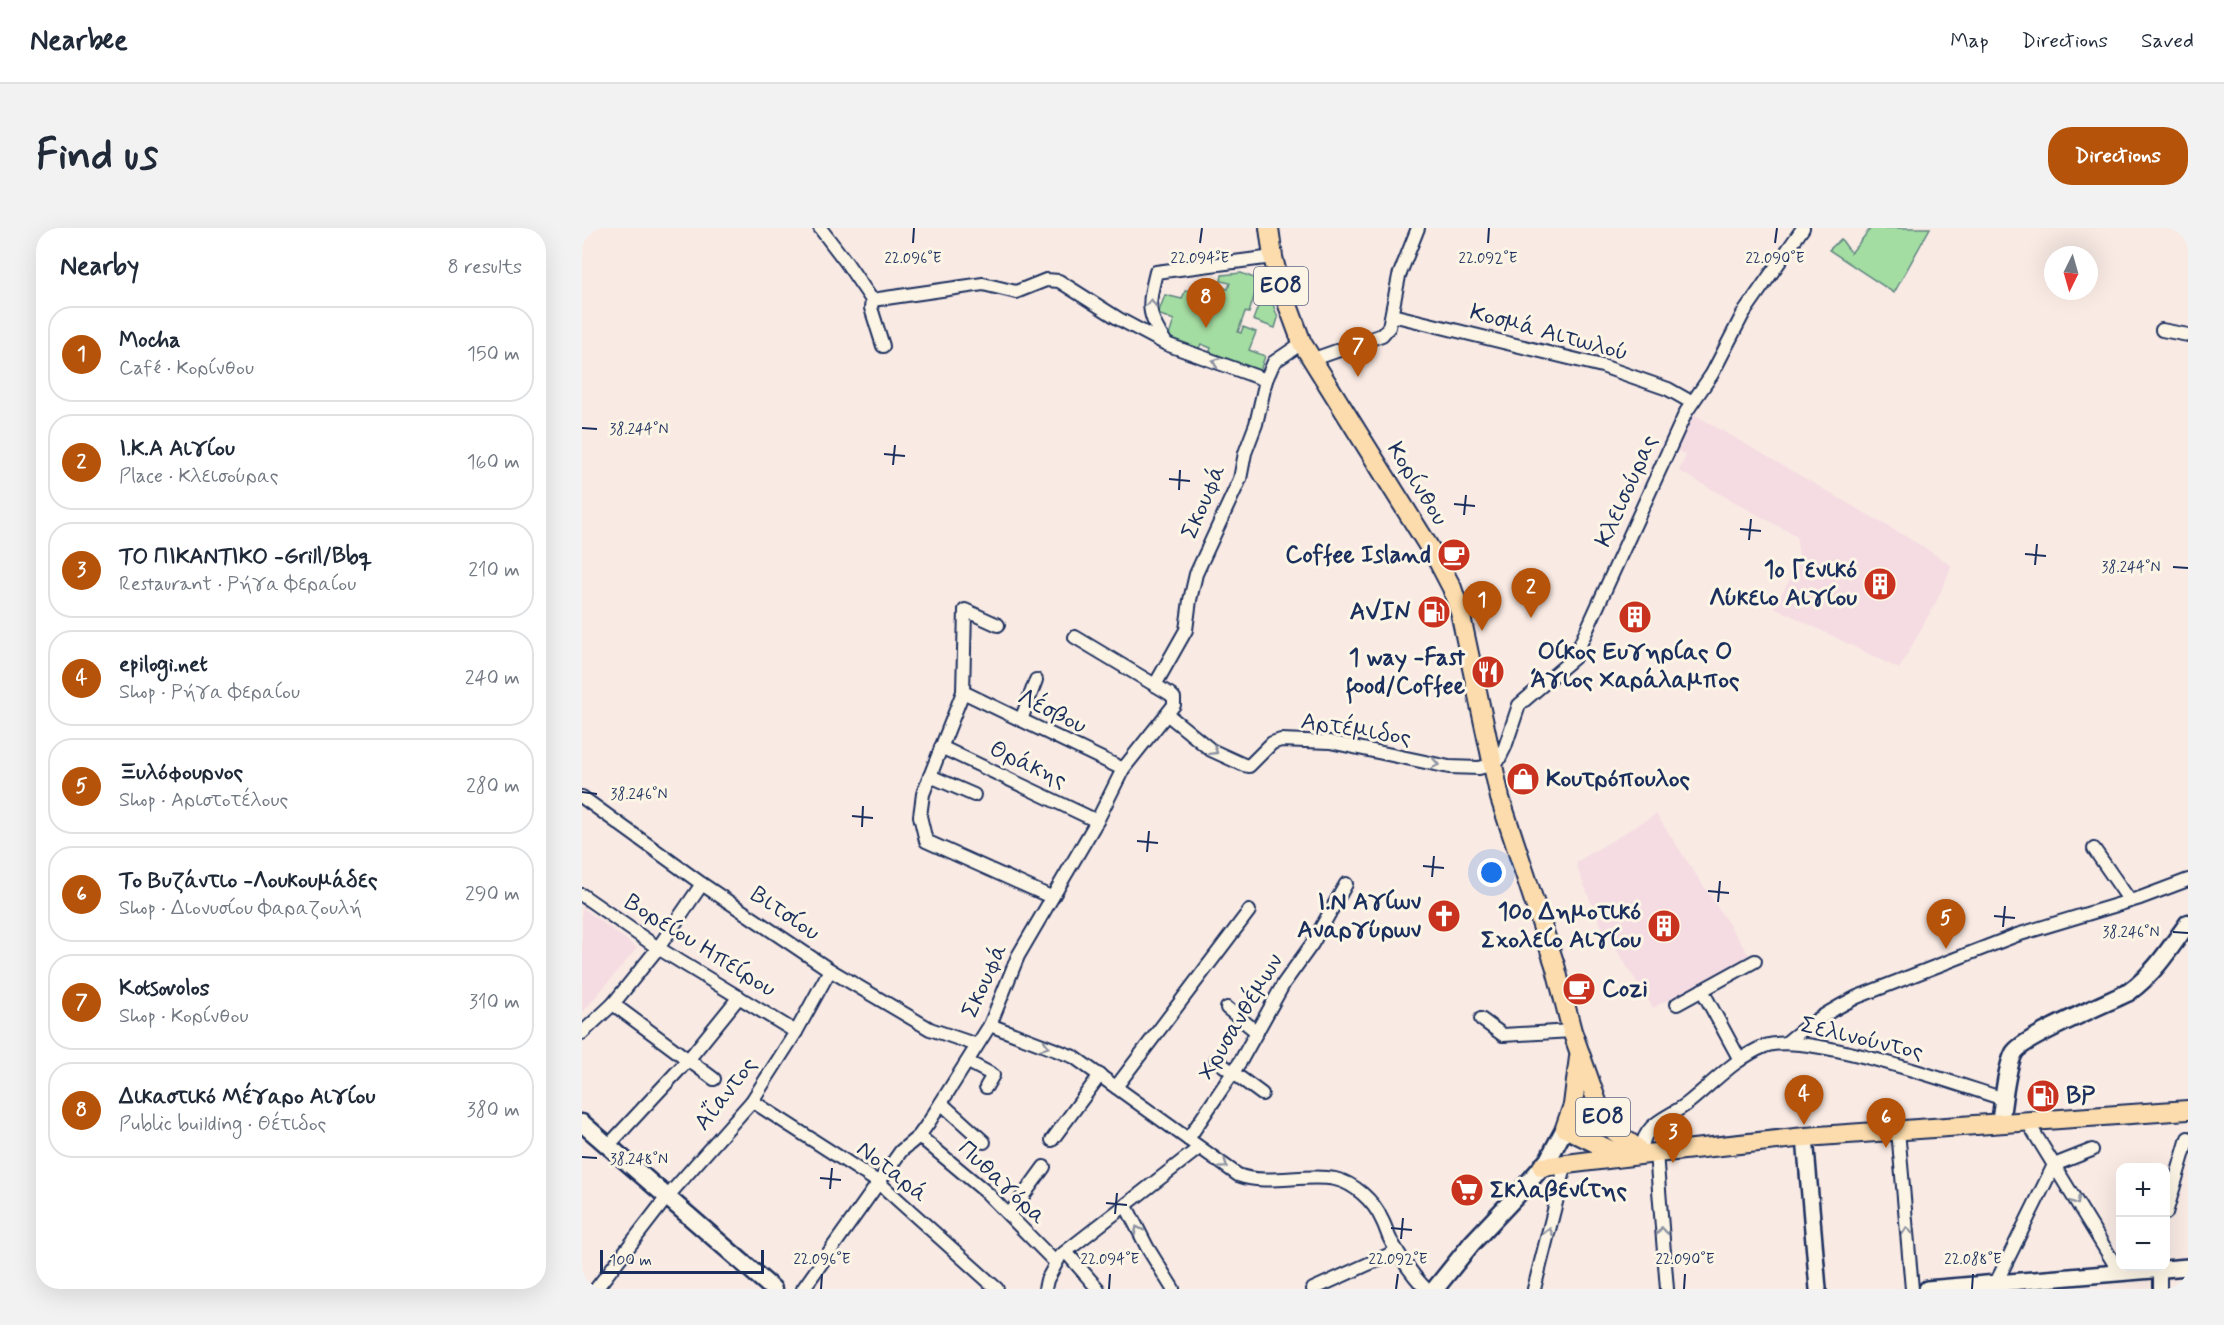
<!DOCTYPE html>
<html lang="en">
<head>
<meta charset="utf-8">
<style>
	:root { --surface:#fff; --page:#f2f2f3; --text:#1f2937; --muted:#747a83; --line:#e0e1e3; --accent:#b45309 }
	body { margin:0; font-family:Mynerve,sans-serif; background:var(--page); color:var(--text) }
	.controls { position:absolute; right:18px; bottom:18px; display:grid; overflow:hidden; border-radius:12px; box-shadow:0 6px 24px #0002 }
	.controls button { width:54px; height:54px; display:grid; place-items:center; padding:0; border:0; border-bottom:2px solid var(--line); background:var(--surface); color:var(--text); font:30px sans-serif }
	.compass { position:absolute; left:1462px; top:18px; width:54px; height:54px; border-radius:50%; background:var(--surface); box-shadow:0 6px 24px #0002; rotate:185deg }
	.scale { position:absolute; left:18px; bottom:15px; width:164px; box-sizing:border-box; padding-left:6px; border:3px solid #1b2f5e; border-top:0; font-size:16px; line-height:21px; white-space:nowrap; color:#1b2f5e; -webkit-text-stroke:4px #fcf5e5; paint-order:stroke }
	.you { position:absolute; left:910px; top:645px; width:21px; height:21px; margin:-15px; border:4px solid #fff; border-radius:50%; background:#1a73e8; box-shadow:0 0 0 9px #1a73e833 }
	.badge { display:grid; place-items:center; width:39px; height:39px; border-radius:50%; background:var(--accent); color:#fff; font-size:20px; font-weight:700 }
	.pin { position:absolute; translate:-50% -50px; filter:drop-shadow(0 2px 3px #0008) }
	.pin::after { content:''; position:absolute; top:32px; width:21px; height:18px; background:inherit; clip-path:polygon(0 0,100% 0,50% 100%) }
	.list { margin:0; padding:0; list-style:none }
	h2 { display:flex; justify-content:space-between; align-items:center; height:78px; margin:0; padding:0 24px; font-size:26px }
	h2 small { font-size:20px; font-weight:400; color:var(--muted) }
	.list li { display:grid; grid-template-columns:39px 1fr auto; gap:18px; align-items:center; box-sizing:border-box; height:96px; margin:0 12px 12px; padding:0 12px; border:2px solid var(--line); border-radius:24px }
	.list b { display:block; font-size:22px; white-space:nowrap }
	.list p { margin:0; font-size:20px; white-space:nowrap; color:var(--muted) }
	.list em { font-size:20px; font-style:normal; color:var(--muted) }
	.map { position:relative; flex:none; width:1606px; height:1061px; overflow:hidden; border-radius:24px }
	header { display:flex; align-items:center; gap:36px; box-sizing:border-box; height:84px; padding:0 30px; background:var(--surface); border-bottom:2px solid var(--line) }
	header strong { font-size:28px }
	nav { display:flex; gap:33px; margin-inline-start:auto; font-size:21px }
	.intro { display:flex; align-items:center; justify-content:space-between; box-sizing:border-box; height:144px; padding:0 36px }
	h1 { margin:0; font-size:42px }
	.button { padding:15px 27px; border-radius:24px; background:var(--accent); color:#fff; font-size:21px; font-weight:700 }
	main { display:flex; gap:36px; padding:0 36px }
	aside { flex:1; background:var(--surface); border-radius:24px; box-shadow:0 6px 24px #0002 }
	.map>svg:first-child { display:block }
	.built { fill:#f5dce2 }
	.green { fill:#a4dda2; stroke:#608680; stroke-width:1.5 }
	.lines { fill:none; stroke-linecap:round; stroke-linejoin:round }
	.minor-casing { stroke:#1b2f5e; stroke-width:16 }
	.tertiary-casing { stroke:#1b2f5e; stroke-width:20 }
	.secondary-casing { stroke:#1b2f5e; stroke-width:21 }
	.primary-casing { stroke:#1b2f5e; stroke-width:22 }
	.minor { stroke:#fcf5e5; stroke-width:12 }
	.tertiary { stroke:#fcf5e5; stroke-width:15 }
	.secondary { stroke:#fcf5e5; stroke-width:16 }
	.primary { stroke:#fcdcac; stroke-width:18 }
	.oneway { stroke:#8c92a2 }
	.ticks { fill:none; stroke:#1b2f5e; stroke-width:2 }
	.labels { text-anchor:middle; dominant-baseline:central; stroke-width:6; stroke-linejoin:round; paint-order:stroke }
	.shield { fill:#fcf5e5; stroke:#5e6a86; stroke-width:1.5 }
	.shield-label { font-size:22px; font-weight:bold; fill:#1b2f5e }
	.street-label { font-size:24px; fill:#1b2f5e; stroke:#fcf5e5 }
	.poi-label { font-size:24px; font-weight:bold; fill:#1b2f5e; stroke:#fcf5e5; text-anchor:end }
	.ticks-label { font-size:15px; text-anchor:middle; fill:#1b2f5e; stroke:#fcf5e5; stroke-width:6; stroke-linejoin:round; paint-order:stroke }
</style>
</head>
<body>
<header>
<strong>Nearbee</strong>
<nav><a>Map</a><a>Directions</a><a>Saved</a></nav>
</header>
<div class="intro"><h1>Find us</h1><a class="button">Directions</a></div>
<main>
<aside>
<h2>Nearby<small>8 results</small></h2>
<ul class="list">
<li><span class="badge">1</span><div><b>Mocha</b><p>Café · Κορίνθου</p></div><em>150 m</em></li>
<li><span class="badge">2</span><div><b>Ι.Κ.Α Αιγίου</b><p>Place · Κλεισούρας</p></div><em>160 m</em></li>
<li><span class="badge">3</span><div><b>ΤΟ ΠΙΚΑΝΤΙΚΟ -Grill/Bbq</b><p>Restaurant · Ρήγα Φεραίου</p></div><em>210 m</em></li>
<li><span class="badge">4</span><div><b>epilogi.net</b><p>Shop · Ρήγα Φεραίου</p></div><em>240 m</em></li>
<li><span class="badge">5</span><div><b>Ξυλόφουρνος</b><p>Shop · Αριστοτέλους</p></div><em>280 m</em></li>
<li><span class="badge">6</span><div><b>Το Βυζάντιο -Λουκουμάδες</b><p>Shop · Διονυσίου Φαραζουλή</p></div><em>290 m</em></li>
<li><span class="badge">7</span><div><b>Kotsovolos</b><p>Shop · Κορίνθου</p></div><em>310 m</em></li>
<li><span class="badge">8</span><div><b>Δικαστικό Μέγαρο Αιγίου</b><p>Public building · Θέτιδος</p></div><em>380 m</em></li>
</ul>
</aside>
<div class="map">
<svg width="1606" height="1061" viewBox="0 0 1606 1061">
	<rect width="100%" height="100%" fill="#f9eae4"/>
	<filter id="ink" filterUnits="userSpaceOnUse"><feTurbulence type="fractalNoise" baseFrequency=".0167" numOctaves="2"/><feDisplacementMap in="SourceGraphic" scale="12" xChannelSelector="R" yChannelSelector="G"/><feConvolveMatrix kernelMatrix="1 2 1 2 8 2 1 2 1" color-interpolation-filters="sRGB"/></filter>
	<g filter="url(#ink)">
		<!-- built -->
		<g class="built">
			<path d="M 1108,184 L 1340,318 L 1370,338 L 1354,374 L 1317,441 L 1192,379 L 1218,334 L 1214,308 L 1097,243 L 1104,227 L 1092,221 Z"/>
			<path d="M 1074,586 L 1167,727 L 1071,780 L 1018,696 L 994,637 L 996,633 Z"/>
			<path d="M 0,679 L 55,720 L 1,784 L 0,783 Z"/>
		</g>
		<!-- green -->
		<g class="green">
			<path d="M 1289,0 L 1348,0 L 1312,65 L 1247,22 L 1259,11 L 1269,25 Z"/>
			<path d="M 659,45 L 677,52 L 667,85 L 663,84 L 656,104 L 659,105 L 661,99 L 674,104 L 667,122 L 683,128 L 678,143 L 627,126 L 629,120 L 619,116 L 616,122 L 586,111 L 592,92 L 576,86 L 583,67 L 600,71 L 603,63 L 609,61 L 610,57 L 615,59 L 617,54 L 623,56 L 625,62 L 627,56 L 646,61 L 648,55 L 639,53 L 640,47 Z"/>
			<path d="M 684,57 L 696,90 L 693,100 L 671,92 Z"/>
		</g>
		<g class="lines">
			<!-- minor casing -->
			<g class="minor-casing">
				<g id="minor">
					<path d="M 238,0 L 264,34 L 290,72 L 401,56 L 434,64 L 464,52 L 477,53 L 537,91 L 584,116 L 684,152"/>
					<path d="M 290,72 L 289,80 L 301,118"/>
					<path d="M 810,87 L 1020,138 L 1086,161 L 1109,174"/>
					<path d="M 1580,102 L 1606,107"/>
					<path d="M 584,115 C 564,86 566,77 574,44 L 691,29"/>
					<path d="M 729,132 L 800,107 L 807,99 L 817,48 L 836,0"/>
					<path d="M 416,397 L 383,382 L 381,464 L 341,566 L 338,588 L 344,613 L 469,669"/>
					<path d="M 573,457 L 604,402 L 608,372 L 614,346 L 658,251 L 663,225 L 674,196 L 684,152 L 692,134 L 720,115"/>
					<path d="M 381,464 L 541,541"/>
					<path d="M 586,487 L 629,522 L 662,537 L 667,538 L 690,515 L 699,512 L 748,514 L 867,539 L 897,540 L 909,537 L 916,533 L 923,519 L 937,477 L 992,430 L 1104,184 L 1130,146 L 1161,86 L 1221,0"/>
					<path d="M 439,492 L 454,452"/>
					<path d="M 359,519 L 515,593"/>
					<path d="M 348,548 L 392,567"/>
					<path d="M 0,569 L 120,656 L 248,742 L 348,801 L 395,817"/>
					<path d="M 1512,621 L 1548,673"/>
					<path d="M 0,667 L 76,720 L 214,804"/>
					<path d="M 1120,762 L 1158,832"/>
					<path d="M 31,776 L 132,851"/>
					<path d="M 1095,776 L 1173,733"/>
					<path d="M 645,780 L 675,804"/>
					<path d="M 899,791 L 921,807 L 990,803"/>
					<path d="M 408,797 L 492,829 L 656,947 C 684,958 723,945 753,951 C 772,955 792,973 800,992 C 804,999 805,1006 809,1013 C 819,1030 830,1047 844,1061"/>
					<path d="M 0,805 L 31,776 L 76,720 L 120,656"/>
					<path d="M 1204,815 C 1226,796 1249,782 1275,769 L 1435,707 L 1558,670 L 1606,652"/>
					<path d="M 634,832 L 680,866"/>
					<path d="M 386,834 L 411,847 L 404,859"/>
					<path d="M 534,859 L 667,683"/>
					<path d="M 170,873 L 296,954 L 415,1061"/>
					<path d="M 359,875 L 402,914"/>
					<path d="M 1445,893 L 1538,1045"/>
					<path d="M 1316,902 L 1330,1061"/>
					<path d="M 337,908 L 404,964 L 474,1035"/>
					<path d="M 606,911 L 658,834 L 702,755 L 730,716 L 764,656"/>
					<path d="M 470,912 L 518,847"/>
					<path d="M 26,918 L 106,832 L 157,769"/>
					<path d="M 1060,921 C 1062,894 1087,890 1106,875 C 1130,856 1153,830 1183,818 C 1225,803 1374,856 1422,871"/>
					<path d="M 1074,925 L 1085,1061"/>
					<path d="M 544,978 L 565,1019 L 591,1061"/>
					<path d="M 1584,985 L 1606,910"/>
					<path d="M 427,987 L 462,939"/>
					<path d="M 484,1024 L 516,1061"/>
					<path d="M 1578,1038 L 1578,1061"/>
					<path d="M 14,1061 L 85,969 L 170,873 L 214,804 L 248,742"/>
					<path d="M 221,1061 L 319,923 L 337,908 L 347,894 L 408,797 L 436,728 L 515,593 L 541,541 L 592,477 L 592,470 L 588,466 L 493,409"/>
					<path d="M 463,1061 L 465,1052 L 478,1028 L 617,920"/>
					<path d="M 731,1061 L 815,1023"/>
					<path d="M 952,1061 L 984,935"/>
					<path d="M 1411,1061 L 1472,937 L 1510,922"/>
				</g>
			</g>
			<!-- tertiary casing -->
			<g class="tertiary-casing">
				<g id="tertiary">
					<path d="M 1223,909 L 1236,1061"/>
					<path d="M 1345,1061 L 1606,1039"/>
				</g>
			</g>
			<!-- secondary casing -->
			<g class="secondary-casing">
				<g id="secondary">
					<path d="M 0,895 L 191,1061"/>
					<path d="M 1418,895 C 1421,877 1424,840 1432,825 C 1440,810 1527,774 1547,764 C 1572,746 1589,719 1606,695"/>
					<path d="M 853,1061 L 890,1015 L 937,965 L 966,932 L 983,900"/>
				</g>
			</g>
			<!-- primary casing -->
			<g class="primary-casing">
				<g id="primary">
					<path d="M 687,0 L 691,29 L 696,50 L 720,115 L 857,335 L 870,360 L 878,384 L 918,570 L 973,737 L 990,803 L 1020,888 L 1032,903 L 1055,920"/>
					<path d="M 997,829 L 991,877 L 983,900 L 1028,922 L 1042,926"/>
					<path d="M 960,939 L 1074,925 L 1223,909 L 1606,882"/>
				</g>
			</g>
			<!-- minor -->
			<use href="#minor" class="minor"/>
			<!-- tertiary -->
			<use href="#tertiary" class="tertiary"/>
			<!-- secondary -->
			<use href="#secondary" class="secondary"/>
			<!-- primary -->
			<use href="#primary" class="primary"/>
		</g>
		<!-- one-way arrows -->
		<defs><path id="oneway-chevron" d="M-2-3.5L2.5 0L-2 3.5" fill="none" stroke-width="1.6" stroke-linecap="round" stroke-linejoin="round" transform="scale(1.5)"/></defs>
		<g class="oneway">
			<use href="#oneway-chevron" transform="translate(569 75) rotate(-88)"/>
			<use href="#oneway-chevron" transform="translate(634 134) rotate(-160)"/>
			<use href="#oneway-chevron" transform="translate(632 523) rotate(32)"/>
			<use href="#oneway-chevron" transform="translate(853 536) rotate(12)"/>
			<use href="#oneway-chevron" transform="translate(463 818) rotate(20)"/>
			<use href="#oneway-chevron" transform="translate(642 937) rotate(35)"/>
			<use href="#oneway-chevron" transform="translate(1494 973) rotate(59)"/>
			<use href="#oneway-chevron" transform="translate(556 1002) rotate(-117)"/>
			<use href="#oneway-chevron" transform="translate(1080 1003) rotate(-95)"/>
			<use href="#oneway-chevron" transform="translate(1325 1003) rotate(-95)"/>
			<use href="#oneway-chevron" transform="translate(967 1004) rotate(-76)"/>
		</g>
	</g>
	<!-- ticks -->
	<path class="ticks" d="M 331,15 L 332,0M 618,15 L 620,0M 906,15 L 907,0M 1193,15 L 1195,0M 0,200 L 15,201M 302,226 L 323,228M 311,237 L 313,217M 587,251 L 608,253M 597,262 L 598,242M 872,276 L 893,278M 882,287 L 884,267M 1158,301 L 1179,303M 1167,312 L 1169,291M 1443,326 L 1464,328M 1453,337 L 1455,316M 1591,339 L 1606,340M 0,564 L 15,566M 270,588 L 291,590M 280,599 L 281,578M 555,613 L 576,615M 565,624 L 567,603M 841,638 L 862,640M 850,649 L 852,628M 1126,663 L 1147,665M 1136,674 L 1138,653M 1412,688 L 1433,690M 1421,699 L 1423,678M 1591,704 L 1606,705M 0,929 L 15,930M 238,950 L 259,952M 248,961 L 250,940M 524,975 L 545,977M 533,986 L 535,965M 809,1000 L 830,1002M 819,1011 L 821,990M 239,1061 L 240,1046M 527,1061 L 528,1046M 814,1061 L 816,1046M 1102,1061 L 1103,1046M 1390,1061 L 1391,1046"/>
	<!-- icons -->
	<defs>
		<g id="cafe-disc" transform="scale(1.725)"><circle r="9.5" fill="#c8321e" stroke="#fcf5e5"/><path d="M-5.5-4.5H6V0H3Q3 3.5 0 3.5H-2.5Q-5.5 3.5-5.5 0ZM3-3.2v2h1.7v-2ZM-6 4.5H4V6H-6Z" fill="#fff"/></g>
		<g id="building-disc" transform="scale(1.725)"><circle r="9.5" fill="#c8321e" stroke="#fcf5e5"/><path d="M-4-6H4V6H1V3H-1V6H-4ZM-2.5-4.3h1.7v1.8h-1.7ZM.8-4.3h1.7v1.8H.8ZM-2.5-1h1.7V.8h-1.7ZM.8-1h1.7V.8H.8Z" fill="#fff"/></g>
		<g id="fuel-disc" transform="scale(1.725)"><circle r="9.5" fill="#c8321e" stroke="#fcf5e5"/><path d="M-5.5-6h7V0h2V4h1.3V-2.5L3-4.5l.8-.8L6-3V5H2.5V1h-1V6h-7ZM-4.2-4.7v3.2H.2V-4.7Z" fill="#fff"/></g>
		<g id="restaurant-disc" transform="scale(1.725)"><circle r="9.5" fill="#c8321e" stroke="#fcf5e5"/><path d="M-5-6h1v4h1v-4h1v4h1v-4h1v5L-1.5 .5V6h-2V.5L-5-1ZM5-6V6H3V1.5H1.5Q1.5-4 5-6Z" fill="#fff"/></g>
		<g id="shop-disc" transform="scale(1.725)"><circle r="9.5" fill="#c8321e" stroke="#fcf5e5"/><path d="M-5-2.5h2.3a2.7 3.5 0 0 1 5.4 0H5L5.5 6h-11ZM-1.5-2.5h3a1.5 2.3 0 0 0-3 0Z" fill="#fff"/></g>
		<g id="church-disc" transform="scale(1.725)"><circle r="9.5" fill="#c8321e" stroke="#fcf5e5"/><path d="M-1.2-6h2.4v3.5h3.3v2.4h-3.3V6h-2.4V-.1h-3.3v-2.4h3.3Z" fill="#fff"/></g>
		<g id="supermarket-disc" transform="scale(1.725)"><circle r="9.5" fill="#c8321e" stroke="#fcf5e5"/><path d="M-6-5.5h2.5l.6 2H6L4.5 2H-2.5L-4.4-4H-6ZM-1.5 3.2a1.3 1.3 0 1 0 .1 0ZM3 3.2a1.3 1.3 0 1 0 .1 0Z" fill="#fff"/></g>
	</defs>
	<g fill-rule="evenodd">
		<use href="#cafe-disc" x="872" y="327"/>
		<use href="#building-disc" x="1298" y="356"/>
		<use href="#fuel-disc" x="852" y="384"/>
		<use href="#building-disc" x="1053" y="389"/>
		<use href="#restaurant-disc" x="906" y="444"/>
		<use href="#shop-disc" x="941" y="551"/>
		<use href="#church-disc" x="862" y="688"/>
		<use href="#building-disc" x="1082" y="698"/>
		<use href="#cafe-disc" x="997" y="761"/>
		<use href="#fuel-disc" x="1461" y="868"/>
		<use href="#supermarket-disc" x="885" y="962"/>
	</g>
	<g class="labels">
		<!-- shield labels -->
		<g class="shield">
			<rect x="672" y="39" width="54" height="38" rx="4.5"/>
			<rect x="994" y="870" width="54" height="38" rx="4.5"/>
		</g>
		<g class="shield-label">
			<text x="699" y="58">ΕΟ8</text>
			<text x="1021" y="889">ΕΟ8</text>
		</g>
		<!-- street labels -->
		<g class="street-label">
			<text transform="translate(967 105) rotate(15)">Κοσμά Αιτωλού</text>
			<text transform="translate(835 256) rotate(58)">Κορίνθου</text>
			<text transform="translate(1045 263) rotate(-66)">Κλεισούρας</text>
			<text transform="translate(622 274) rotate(-67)">Σκουφά</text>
			<text transform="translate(470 484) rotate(26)">Λέσβου</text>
			<text transform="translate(774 502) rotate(9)">Αρτέμιδος</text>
			<text transform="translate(446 537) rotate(25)">Θράκης</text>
			<text transform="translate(203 686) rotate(34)">Βιτσίου</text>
			<text transform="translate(118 718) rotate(32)">Βορείου Ηπείρου</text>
			<text transform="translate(403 753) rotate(-66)">Σκουφά</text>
			<text transform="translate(659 789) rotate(-59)">Χρυσανθέμων</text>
			<text transform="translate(1280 811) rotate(13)">Σελινούντος</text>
			<text transform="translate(144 866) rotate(-52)">Αΐαντος</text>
			<text transform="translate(310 944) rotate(38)">Νοταρά</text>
			<text transform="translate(420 955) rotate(43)">Πυθαγόρα</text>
		</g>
		<!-- poi labels -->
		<g class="poi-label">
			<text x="849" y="327">Coffee Island</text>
			<text x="1275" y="342">1o Γενικό<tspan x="1275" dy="28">Λύκειο Αιγίου</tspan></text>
			<text x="829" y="384">AVIN</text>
			<text x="1053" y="424" text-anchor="middle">Οίκος Ευγηρίας Ο<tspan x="1053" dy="28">Άγιος Χαράλαμπος</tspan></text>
			<text x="883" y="430">1 way -Fast<tspan x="883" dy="28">food/Coffee</tspan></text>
			<text x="964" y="551" text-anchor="start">Κουτρόπουλος</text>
			<text x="839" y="674">Ι.Ν Αγίων<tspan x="839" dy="28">Αναργύρων</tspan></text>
			<text x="1059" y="684">10o Δημοτικό<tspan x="1059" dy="28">Σχολείο Αιγίου</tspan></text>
			<text x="1020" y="761" text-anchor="start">Cozi</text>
			<text x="1484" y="868" text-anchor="start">BP</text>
			<text x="908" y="962" text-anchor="start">Σκλαβενίτης</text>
		</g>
	</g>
	<g class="ticks-label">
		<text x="331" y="35">22.096°E</text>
		<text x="618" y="35">22.094°E</text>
		<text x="906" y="35">22.092°E</text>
		<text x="1193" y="35">22.090°E</text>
		<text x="57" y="206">38.244°N</text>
		<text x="1549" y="344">38.244°N</text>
		<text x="57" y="571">38.246°N</text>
		<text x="1549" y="709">38.246°N</text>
		<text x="57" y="936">38.248°N</text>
		<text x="240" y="1036">22.096°E</text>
		<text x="528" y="1036">22.094°E</text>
		<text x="816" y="1036">22.092°E</text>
		<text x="1103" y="1036">22.090°E</text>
		<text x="1391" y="1036">22.088°E</text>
	</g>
</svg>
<div class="controls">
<button>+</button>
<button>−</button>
</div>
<svg class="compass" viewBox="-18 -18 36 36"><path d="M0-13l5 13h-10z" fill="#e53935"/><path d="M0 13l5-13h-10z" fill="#747a83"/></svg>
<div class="scale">100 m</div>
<div class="you"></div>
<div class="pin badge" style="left:900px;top:403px">1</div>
<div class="pin badge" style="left:949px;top:390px">2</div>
<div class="pin badge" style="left:1091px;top:935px">3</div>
<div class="pin badge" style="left:1222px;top:897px">4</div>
<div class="pin badge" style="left:1364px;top:721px">5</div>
<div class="pin badge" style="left:1304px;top:920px">6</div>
<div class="pin badge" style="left:776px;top:149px">7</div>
<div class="pin badge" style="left:624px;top:100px">8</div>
</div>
</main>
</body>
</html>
